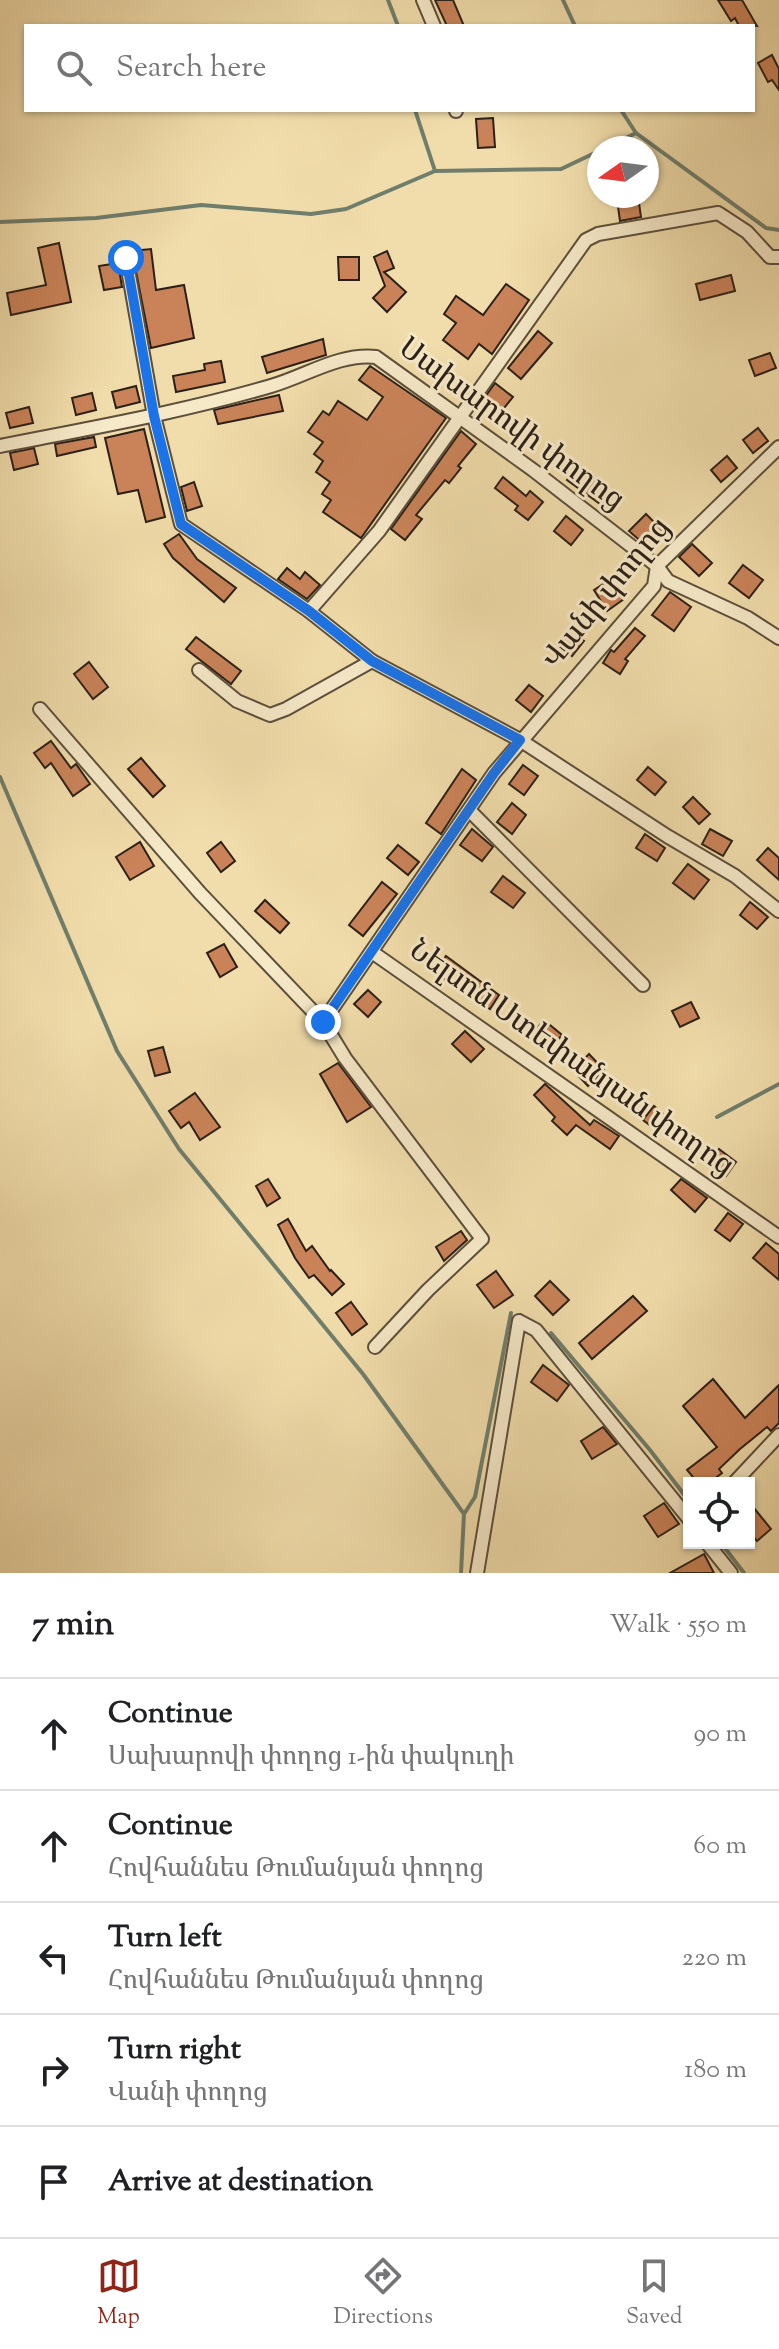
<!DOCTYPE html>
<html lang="en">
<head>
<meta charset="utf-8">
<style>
	:root { --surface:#fff; --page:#f6f6f6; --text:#202124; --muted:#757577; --line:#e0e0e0; --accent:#8f2418 }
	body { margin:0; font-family:"Sorts Mill Goudy","Noto Serif Armenian",serif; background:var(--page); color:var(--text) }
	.controls { position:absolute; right:24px; bottom:24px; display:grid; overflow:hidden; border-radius:0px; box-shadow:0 2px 6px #0004 }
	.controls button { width:72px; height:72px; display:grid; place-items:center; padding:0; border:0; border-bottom:2px solid var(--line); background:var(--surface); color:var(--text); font:40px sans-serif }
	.compass { position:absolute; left:587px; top:136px; width:72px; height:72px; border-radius:50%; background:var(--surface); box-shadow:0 2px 6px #0004; rotate:256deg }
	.stop { position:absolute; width:24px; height:24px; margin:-18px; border:6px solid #1a73e8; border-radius:50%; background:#fff }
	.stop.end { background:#1a73e8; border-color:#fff; box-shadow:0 2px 8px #0008 }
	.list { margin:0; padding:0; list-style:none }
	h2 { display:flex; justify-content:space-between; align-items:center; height:104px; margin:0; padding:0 32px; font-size:34px }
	h2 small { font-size:26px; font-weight:400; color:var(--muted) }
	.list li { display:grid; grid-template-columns:52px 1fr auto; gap:24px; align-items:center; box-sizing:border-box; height:112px; padding:0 32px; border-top:2px solid var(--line) }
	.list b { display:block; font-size:30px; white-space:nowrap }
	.list p { margin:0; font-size:26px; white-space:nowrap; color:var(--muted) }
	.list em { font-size:26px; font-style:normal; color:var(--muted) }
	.icon { flex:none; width:44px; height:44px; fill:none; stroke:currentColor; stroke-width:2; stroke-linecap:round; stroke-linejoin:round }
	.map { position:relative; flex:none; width:779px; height:1573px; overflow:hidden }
	.search { position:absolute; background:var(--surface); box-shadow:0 2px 6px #0004; left:24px; right:24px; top:24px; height:88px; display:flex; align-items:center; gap:20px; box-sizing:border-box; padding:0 28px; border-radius:0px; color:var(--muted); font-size:30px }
	.sheet { height:664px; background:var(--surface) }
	nav { display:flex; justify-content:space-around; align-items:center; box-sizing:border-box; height:112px; border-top:2px solid var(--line); background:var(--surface); font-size:22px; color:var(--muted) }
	nav a { display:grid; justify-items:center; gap:4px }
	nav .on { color:var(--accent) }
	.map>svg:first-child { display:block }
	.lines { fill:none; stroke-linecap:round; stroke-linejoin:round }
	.stream { stroke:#6f7e6c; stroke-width:4 }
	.building { fill:#ca8359; stroke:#2b2017; stroke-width:2 }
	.minor-casing { stroke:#5c4f3c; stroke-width:16 }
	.minor { stroke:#f6e9c8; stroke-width:12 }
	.route { stroke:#1a73e8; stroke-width:10 }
	.labels { text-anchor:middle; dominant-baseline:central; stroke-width:6; stroke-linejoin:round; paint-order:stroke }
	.street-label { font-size:30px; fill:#2b2017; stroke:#f6e9c8 }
</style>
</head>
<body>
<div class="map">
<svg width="779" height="1573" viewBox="0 0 779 1573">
	<rect width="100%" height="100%" fill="#f1ddab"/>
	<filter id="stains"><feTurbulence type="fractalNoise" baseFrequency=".0025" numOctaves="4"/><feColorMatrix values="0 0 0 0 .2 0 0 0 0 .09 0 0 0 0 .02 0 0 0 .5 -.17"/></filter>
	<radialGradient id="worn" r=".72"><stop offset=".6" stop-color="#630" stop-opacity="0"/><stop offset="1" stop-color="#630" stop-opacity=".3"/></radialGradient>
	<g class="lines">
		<!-- stream -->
		<g class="stream">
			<path d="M 388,0 L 398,26"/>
			<path d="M 563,0 L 575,26"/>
			<path d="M 415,110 L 435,171"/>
			<path d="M 621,110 L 636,133 L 766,228 L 779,230"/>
			<path d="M 605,148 L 636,133"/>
			<path d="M 0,222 L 96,218 L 201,205 L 311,214 L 346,209 L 435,171 L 561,169 L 599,151"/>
			<path d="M 0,777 L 117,1051 L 179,1149 L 363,1374 L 464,1514 L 461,1573"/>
			<path d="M 717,1117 L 779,1084"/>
			<path d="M 551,1333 L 650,1450 L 689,1501"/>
			<path d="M 464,1514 L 475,1497 L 511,1313"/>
			<path d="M 721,1543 L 744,1573"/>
		</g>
	</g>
	<!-- building -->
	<g class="building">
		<path d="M 435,0 L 453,0 L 464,26 L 447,26 Z"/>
		<path d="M 718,0 L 742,0 L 757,26 L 739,26 L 735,18 L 731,21 Z"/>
		<path d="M 772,55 L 779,69 L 779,90 L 772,80 L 768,82 L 758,63 Z"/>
		<path d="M 493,118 L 495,147 L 478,148 L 476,119 Z"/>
		<path d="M 638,196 L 641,217 L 620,221 L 617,199 Z"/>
		<path d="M 59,243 L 71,302 L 11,315 L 7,293 L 46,285 L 38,248 Z"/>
		<path d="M 151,249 L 156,290 L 184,285 L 194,338 L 151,348 L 132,251 Z"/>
		<path d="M 387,251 L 394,268 L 384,272 L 406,292 L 387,312 L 373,298 L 385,286 L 374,257 Z"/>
		<path d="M 338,257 L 359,257 L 359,280 L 339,280 Z"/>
		<path d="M 118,263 L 122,287 L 104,290 L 99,266 Z"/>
		<path d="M 731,275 L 735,291 L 700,300 L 696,284 Z"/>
		<path d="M 506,284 L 529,300 L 492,354 L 479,344 L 468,359 L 443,340 L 456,323 L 444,314 L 456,296 L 483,315 Z"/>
		<path d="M 538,331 L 552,343 L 521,379 L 508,368 Z"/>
		<path d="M 323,339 L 326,355 L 267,373 L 262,357 Z"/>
		<path d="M 770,353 L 776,368 L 755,376 L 749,360 Z"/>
		<path d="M 221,361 L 225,382 L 176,392 L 173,376 L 205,370 L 204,364 Z"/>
		<path d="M 370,366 L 446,418 L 361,538 L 323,512 L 331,500 L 322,494 L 330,482 L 316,472 L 323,461 L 314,454 L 323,442 L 308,432 L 323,411 L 329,415 L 338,401 L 367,420 L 383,397 L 359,380 Z"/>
		<path d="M 495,383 L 513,397 L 500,413 L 483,400 Z"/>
		<path d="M 136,386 L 140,402 L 116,408 L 112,392 Z"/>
		<path d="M 92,393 L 96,410 L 76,415 L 72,398 Z"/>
		<path d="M 279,395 L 283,411 L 218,424 L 214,410 Z"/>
		<path d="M 29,407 L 33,423 L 10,428 L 6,413 Z"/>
		<path d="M 758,428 L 768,441 L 753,453 L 743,440 Z"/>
		<path d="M 144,429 L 165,517 L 146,522 L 138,490 L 118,494 L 105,438 Z"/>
		<path d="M 461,431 L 476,444 L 458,466 L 461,468 L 449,483 L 445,480 L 416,515 L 422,519 L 405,540 L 391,529 Z"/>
		<path d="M 94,437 L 96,447 L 57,456 L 55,444 Z"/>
		<path d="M 34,448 L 38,464 L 14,470 L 10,453 Z"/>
		<path d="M 727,456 L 737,468 L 721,482 L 711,470 Z"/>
		<path d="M 578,464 L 588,471 L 586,473 L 614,495 L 604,507 L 567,480 Z"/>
		<path d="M 503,477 L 526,496 L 530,491 L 543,502 L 528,520 L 515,510 L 518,506 L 495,488 Z"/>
		<path d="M 194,482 L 202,506 L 187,511 L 181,487 Z"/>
		<path d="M 646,514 L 662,530 L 646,546 L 629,531 Z"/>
		<path d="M 566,516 L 583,530 L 571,545 L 554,531 Z"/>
		<path d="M 179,534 L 197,559 L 236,588 L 224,602 L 173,558 L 164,544 Z"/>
		<path d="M 692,544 L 712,563 L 699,576 L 679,557 Z"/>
		<path d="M 743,565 L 763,580 L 749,598 L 729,583 Z"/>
		<path d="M 287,568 L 300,579 L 305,572 L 320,585 L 307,599 L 278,579 Z"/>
		<path d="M 611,579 L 624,599 L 607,611 L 594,590 Z"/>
		<path d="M 670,592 L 691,607 L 674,631 L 652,615 Z"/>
		<path d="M 635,628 L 645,636 L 625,659 L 628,661 L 620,674 L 603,663 L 611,650 L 614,652 Z"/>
		<path d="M 570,629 L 584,641 L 572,656 L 557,644 Z"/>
		<path d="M 196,637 L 241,671 L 231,684 L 186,649 Z"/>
		<path d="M 89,662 L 108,687 L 93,699 L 74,674 Z"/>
		<path d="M 529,685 L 543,696 L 531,712 L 516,700 Z"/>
		<path d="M 51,741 L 71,768 L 76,764 L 90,784 L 73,796 L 51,763 L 45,768 L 34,753 Z"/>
		<path d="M 141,758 L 165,786 L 153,797 L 128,769 Z"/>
		<path d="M 523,765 L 538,776 L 524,795 L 509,784 Z"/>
		<path d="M 648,767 L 666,782 L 655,795 L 637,780 Z"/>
		<path d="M 462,769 L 476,780 L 441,834 L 426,823 Z"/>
		<path d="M 693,797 L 710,814 L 699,824 L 683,807 Z"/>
		<path d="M 512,803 L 526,815 L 512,834 L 497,822 Z"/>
		<path d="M 472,829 L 493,847 L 482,861 L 460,845 Z"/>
		<path d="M 710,829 L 732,841 L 723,856 L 702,844 Z"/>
		<path d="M 645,834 L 665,848 L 657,861 L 636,848 Z"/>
		<path d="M 140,842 L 154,866 L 130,880 L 116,857 Z"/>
		<path d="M 221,842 L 235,861 L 221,872 L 207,853 Z"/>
		<path d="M 398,845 L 419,862 L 408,875 L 387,858 Z"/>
		<path d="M 768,848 L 779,858 L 779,880 L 757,860 Z"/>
		<path d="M 688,864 L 709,880 L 694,899 L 673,883 Z"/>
		<path d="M 503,876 L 525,893 L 513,908 L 491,892 Z"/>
		<path d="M 382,882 L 397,894 L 363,936 L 349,925 Z"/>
		<path d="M 265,900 L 289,923 L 280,933 L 255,911 Z"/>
		<path d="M 750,902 L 768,917 L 757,929 L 740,915 Z"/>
		<path d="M 224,944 L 237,967 L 220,977 L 207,953 Z"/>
		<path d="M 446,956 L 499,995 L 490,1009 L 434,972 Z"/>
		<path d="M 368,990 L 381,1002 L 368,1017 L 354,1004 Z"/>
		<path d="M 691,1002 L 699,1018 L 680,1027 L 672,1011 Z"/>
		<path d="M 544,1020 L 562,1035 L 552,1047 L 534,1032 Z"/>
		<path d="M 465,1031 L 484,1049 L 471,1062 L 452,1044 Z"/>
		<path d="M 163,1047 L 170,1072 L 155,1076 L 148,1051 Z"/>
		<path d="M 589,1054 L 604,1070 L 588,1086 L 573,1070 Z"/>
		<path d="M 338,1063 L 371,1107 L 347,1122 L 320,1074 Z"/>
		<path d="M 545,1084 L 590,1125 L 594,1120 L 619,1136 L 610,1149 L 576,1125 L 567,1135 L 552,1121 L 555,1117 L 534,1095 Z"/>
		<path d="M 195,1093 L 220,1127 L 200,1140 L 189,1122 L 181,1128 L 169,1111 Z"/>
		<path d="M 654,1106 L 671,1120 L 660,1133 L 643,1120 Z"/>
		<path d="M 719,1149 L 736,1162 L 726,1176 L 709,1163 Z"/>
		<path d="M 268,1179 L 280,1198 L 267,1206 L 256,1186 Z"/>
		<path d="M 681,1179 L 707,1198 L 695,1212 L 671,1190 Z"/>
		<path d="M 728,1213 L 743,1224 L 730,1241 L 715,1230 Z"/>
		<path d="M 288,1219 L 306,1251 L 312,1246 L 330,1271 L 331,1270 L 344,1284 L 332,1295 L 314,1275 L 309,1278 L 295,1258 L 278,1225 Z"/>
		<path d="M 461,1231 L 467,1240 L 444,1261 L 436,1247 Z"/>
		<path d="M 766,1243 L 779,1254 L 779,1280 L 753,1258 Z"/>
		<path d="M 496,1271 L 513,1295 L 494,1308 L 477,1285 Z"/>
		<path d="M 550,1281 L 569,1300 L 553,1315 L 535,1296 Z"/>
		<path d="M 633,1296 L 647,1311 L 592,1359 L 579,1343 Z"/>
		<path d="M 351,1302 L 367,1324 L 352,1335 L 336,1313 Z"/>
		<path d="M 543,1365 L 569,1385 L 557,1401 L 531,1382 Z"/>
		<path d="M 713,1379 L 745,1418 L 779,1385 L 779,1423 L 771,1431 L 767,1427 L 740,1449 L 719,1469 L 722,1473 L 709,1483 L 698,1483 L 687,1470 L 717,1447 L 683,1406 Z"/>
		<path d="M 603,1427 L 617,1444 L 592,1459 L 581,1441 Z"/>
		<path d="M 749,1502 L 771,1529 L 757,1541 L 749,1531 Z"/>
		<path d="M 664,1503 L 679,1524 L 658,1537 L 644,1516 Z"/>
		<path d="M 704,1554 L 714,1573 L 670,1573 Z"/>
	</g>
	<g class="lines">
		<!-- minor casing -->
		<g class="minor-casing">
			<g id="minor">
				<path d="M 423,0 L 434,26"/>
				<path d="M 456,110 L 456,111"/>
				<path d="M 126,258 L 154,416 L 181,524 L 309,611 L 372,661 L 520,740 L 667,836 L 735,876 L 779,911"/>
				<path d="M 0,446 C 91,428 182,412 271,386 C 306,376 339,353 376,357 L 533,470 L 657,566 L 668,581 L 748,618 L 779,638"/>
				<path d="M 309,611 L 379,531 L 586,240 L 598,234 L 718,213 L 747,232 L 770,257 L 779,257"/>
				<path d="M 199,670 L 237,701 L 270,715 L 286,709 L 372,661"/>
				<path d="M 40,709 L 200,893 L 323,1022 L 345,1058 L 482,1239 L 428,1290 L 375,1347"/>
				<path d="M 469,810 L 643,985"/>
				<path d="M 372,952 L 779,1237"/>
				<path d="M 323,1022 L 494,773 L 654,586 L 657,566 L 779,447"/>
				<path d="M 734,1483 L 779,1435"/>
				<path d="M 707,1543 L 731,1573"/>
				<path d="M 477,1573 L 519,1321 L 536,1330 L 689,1519"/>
			</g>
		</g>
		<!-- minor -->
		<use href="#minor" class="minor"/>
	</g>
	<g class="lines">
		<!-- route -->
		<path class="route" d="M 126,258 L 154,416 L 181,524 L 309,611 L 372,661 L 520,740 L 494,773 L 323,1022"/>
	</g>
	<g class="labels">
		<!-- street labels -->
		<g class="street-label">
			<text transform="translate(511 425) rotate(36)">Սախարովի փողոց</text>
			<text transform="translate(607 594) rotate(-51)">Վանի փողոց</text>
			<text transform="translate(571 1059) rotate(35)">Նելսոն Ստեփանյան փողոց</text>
		</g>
	</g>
	<rect width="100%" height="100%" filter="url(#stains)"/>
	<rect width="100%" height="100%" fill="url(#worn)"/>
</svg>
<div class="controls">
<button><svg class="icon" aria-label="locate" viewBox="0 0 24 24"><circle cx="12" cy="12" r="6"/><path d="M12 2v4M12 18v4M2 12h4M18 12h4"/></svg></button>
</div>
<svg class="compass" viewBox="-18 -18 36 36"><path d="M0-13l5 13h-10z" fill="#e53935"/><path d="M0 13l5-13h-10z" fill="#757577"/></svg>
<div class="stop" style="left:126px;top:258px"></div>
<div class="stop end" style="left:323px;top:1022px"></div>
<div class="search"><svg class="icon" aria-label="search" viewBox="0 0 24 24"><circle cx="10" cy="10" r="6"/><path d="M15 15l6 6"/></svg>Search here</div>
</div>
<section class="sheet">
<h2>7 min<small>Walk · 550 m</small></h2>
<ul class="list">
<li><svg class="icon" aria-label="ahead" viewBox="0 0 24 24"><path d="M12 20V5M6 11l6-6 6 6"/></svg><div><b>Continue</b><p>Սախարովի փողոց 1-ին փակուղի</p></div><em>90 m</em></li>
<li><svg class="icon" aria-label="ahead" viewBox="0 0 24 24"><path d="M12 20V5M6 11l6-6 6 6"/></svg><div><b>Continue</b><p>Հովհաննես Թումանյան փողոց</p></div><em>60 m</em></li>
<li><svg class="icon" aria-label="left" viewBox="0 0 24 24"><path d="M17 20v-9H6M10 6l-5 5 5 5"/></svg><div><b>Turn left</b><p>Հովհաննես Թումանյան փողոց</p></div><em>220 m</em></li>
<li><svg class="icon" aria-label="right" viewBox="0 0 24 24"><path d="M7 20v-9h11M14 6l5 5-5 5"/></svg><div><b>Turn right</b><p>Վանի փողոց</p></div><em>180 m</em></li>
<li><svg class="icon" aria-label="arrive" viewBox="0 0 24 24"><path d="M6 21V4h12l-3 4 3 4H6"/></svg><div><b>Arrive at destination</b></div></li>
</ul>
</section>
<nav>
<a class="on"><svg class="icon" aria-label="map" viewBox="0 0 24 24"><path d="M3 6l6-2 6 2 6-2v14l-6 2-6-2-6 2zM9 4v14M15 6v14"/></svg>Map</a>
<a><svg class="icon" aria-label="directions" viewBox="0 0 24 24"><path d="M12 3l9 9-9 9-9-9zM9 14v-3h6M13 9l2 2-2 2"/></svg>Directions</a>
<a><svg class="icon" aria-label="saved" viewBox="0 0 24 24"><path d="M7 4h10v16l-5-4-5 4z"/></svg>Saved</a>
</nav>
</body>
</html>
